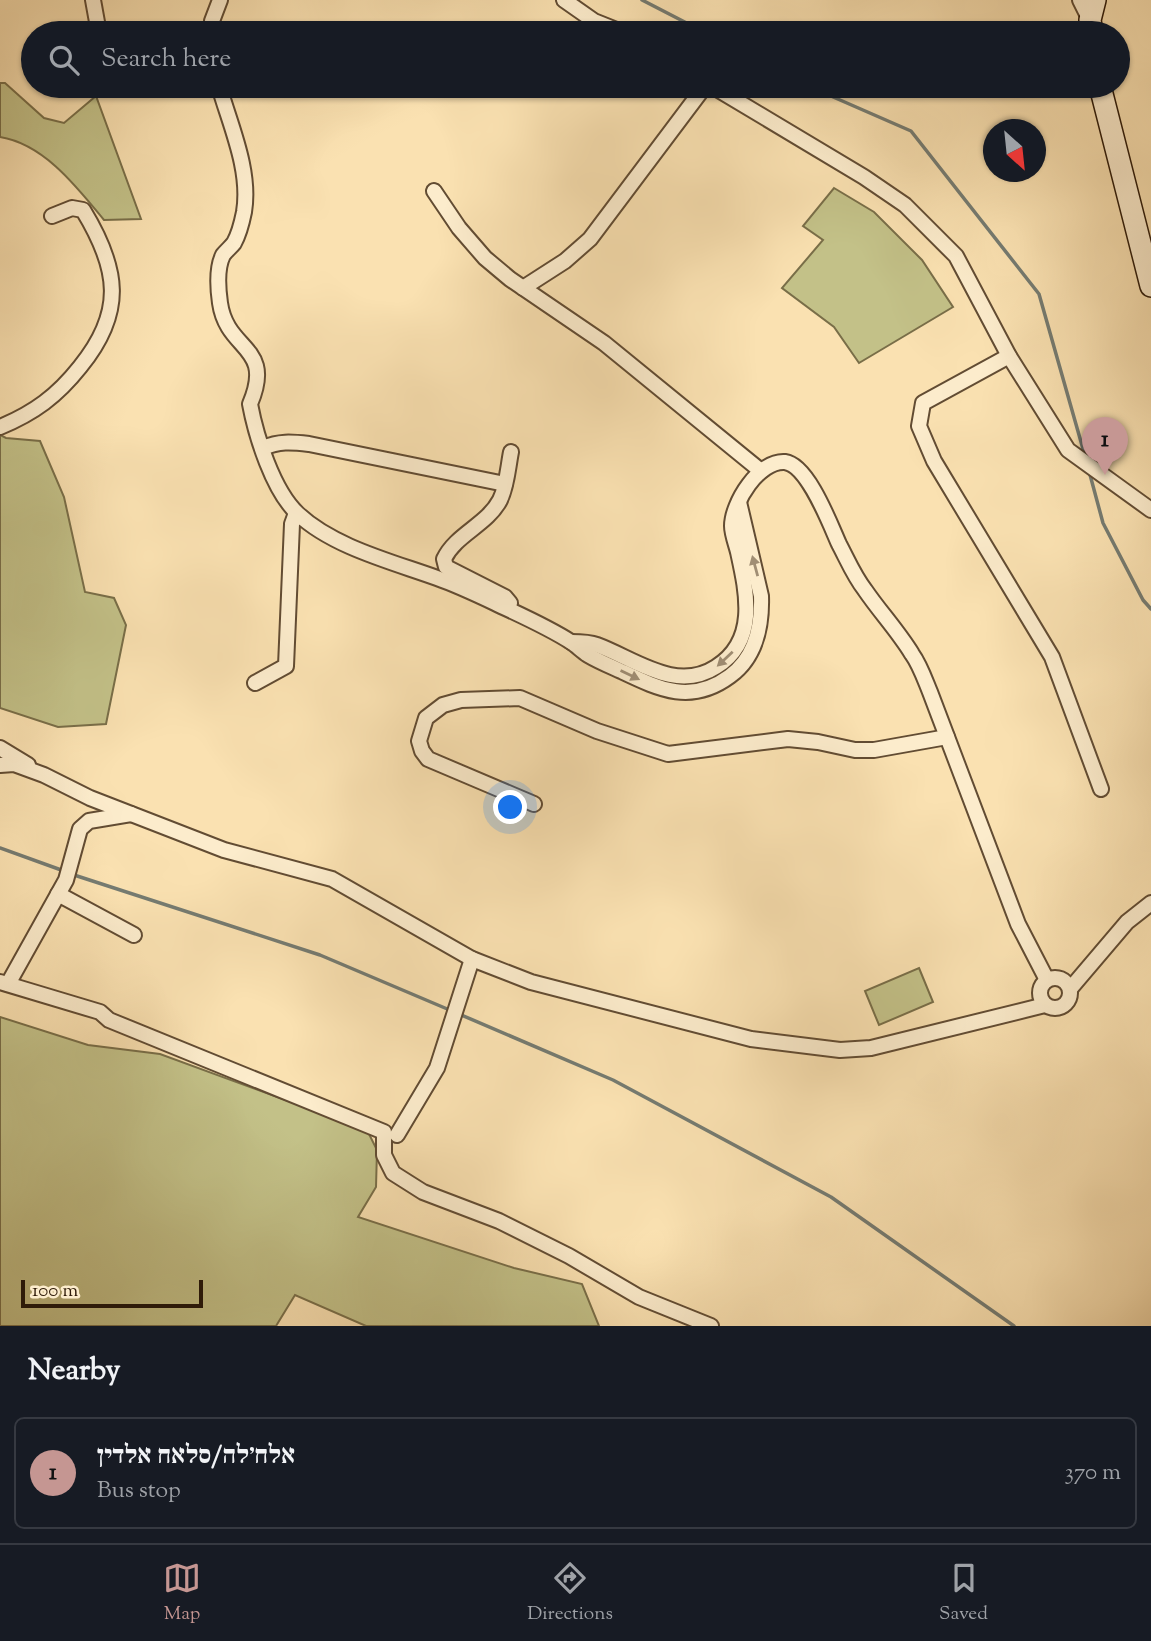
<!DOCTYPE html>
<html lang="en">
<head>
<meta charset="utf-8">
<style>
	:root { --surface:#171b24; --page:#20242c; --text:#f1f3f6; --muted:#9ea1a6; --line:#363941; --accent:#c59692 }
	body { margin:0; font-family:"Sorts Mill Goudy","Frank Ruhl Libre",serif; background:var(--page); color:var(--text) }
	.compass { position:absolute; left:983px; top:119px; width:63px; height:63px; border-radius:50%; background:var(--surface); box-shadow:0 2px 5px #0004; rotate:153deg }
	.scale { position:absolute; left:21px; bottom:18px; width:182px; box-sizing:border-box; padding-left:7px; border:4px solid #2f1b09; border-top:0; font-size:19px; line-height:24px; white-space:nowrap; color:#2f1b09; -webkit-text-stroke:5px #fceccc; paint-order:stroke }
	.you { position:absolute; left:511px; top:808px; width:24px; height:24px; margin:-18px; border:5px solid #fff; border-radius:50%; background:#1a73e8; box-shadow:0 0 0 10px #1a73e833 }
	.badge { display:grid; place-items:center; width:46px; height:46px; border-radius:50%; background:var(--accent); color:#111; font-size:23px; font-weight:700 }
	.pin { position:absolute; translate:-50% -58px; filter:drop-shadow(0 2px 4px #0008) }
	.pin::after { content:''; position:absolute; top:37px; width:24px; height:21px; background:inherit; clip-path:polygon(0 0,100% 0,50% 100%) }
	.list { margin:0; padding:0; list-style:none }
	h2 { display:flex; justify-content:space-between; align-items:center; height:91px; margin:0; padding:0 28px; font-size:30px }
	h2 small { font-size:23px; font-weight:400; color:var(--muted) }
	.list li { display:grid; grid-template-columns:46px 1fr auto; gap:21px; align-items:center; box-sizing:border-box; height:112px; margin:0 14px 14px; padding:0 14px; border:2px solid var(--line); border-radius:10px }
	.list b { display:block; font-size:26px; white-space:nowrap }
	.list p { margin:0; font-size:23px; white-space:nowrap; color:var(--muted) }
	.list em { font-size:23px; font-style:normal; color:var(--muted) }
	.icon { flex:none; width:38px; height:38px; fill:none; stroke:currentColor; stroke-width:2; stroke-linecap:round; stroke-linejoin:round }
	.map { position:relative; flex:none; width:1151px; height:1326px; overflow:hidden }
	.search { position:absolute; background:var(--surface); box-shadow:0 2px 5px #0004; left:21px; right:21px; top:21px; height:77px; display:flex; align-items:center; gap:18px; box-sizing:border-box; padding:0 24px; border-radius:38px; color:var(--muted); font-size:26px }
	.sheet { height:217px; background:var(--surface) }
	nav { display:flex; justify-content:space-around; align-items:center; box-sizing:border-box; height:98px; border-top:2px solid var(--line); background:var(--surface); font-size:19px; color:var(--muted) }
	nav a { display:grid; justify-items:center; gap:4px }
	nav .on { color:var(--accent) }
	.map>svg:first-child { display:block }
	.green { fill:#c3c188; stroke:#796e48; stroke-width:2 }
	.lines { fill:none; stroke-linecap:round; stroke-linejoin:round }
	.stream { stroke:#757b71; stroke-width:3.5 }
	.street-casing { stroke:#624c33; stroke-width:18 }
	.secondary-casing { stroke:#2f1b09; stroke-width:24 }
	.street { stroke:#fceccc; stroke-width:14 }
	.secondary { stroke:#fceccc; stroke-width:21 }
	.oneway { fill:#a08e74 }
</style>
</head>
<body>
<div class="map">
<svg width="1151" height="1326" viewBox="0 0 1151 1326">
	<rect width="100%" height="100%" fill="#fae1b1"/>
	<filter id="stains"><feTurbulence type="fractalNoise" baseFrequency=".00286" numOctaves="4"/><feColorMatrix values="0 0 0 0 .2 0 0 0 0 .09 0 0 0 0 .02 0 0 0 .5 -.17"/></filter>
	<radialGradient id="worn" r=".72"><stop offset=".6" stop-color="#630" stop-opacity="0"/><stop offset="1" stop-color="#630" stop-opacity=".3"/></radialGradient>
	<!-- green -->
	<g class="green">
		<path d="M 0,83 L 5,83 L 44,118 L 64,123 L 96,96 L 141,219 L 104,220 C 77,187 44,144 0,137 Z"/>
		<path d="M 834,188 L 874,212 L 922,260 L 953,307 L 859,363 L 834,327 L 782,288 L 823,240 L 803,226 Z"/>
		<path d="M 0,435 L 6,438 L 40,441 L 64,497 L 85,592 L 114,598 L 126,625 L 106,724 L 58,727 L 0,708 Z"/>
		<path d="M 919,968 L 933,1002 L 879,1025 L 865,991 Z"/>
		<path d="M 0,1017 L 88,1045 L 160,1054 L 367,1130 L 377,1150 L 376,1187 L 358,1217 L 514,1268 L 582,1284 L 599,1326 L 366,1326 L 295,1295 L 276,1326 L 0,1326 Z"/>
	</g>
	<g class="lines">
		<!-- stream -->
		<g class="stream">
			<path d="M 642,0 L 706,33"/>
			<path d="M 808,86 L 911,131 L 1039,294 L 1085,456"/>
			<path d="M 1089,471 L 1103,523 L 1143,600 L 1151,609"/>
			<path d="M 0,848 L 64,871"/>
			<path d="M 71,874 L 320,955 L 452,1011"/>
			<path d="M 459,1014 L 613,1080 L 831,1197 L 1014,1326"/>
		</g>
		<!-- street casing -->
		<g class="street-casing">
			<g id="street">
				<path d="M 93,0 L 99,33"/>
				<path d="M 564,0 L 594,21 L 624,33"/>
				<path d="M 1080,0 L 1090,20"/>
				<path d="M 212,33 L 212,21 L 220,0"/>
				<path d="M 219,86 C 230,125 251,170 244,212 C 242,222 239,234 234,243 C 231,247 226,251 223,255 C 216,269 218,289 220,303 C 227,352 275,345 250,404 C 256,436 273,491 298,514 C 333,547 393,562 437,578 C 457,585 476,594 495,603 C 520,615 548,627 571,642 C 577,646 582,651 588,655 C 598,661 610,666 621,671 C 659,689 691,705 730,676 C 756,657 762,626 761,596 L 739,502"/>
				<path d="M 712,86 L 864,177 L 905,205 L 956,256 L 1009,356 L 1068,450 L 1151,510"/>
				<path d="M 434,191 L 459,228 L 485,258 L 510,279 L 604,343 L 761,471"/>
				<path d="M 523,288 L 565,261 L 590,239 L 705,86"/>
				<path d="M 1009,356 L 923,403 L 919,426 L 934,461 L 1052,657 L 1101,789"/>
				<path d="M 0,427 C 34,413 57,396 80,367 C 125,312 119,269 83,210 L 72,208 L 52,216"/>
				<path d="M 263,448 C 279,441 291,442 309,444 L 505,484"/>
				<path d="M 510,603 L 505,597 L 446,567 L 444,559 C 456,534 487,525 500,500 C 507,486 508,467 511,452"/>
				<path d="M 571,642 C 579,642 589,642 597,645 C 635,659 676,693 716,667 C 758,641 747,593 738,552 C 736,544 732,534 732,526 C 732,503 759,460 785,462 C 808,465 830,524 839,544 C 847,559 854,576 865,590 C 880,612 898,631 912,654 C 920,665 925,680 930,692 L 1018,924 L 1047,980"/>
				<path d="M 255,683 L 286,666 L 292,524 L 296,513"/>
				<path d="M 0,748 L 28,765"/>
				<path d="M 0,765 L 14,764 L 44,775 L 90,798 L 224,850 L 332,879 L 472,959 L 531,982 L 751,1039 L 840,1050 L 871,1048 L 1045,1005"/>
				<path d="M 534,804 L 428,759 L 422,751 L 419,741 L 426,718 L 443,705 L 461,700 L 520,698 L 597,731 L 668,754 L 788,739 L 818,742 L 855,750 L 874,750 L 947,737"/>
				<path d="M 58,894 L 134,935"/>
				<circle cx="1055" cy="993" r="15"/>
				<path d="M 0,982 L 100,1012 L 109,1020 L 384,1132 L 384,1155 L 393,1173 L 423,1192 L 499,1221 L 569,1256 L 639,1297 L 711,1326"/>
				<path d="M 8,984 L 66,880 L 80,829 L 89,821 L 131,814"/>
				<path d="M 1070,989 L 1127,922 L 1151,903"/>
				<path d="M 397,1135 L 437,1068 L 472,959"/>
			</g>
		</g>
		<!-- secondary casing -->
		<g class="secondary-casing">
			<g id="secondary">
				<path d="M 1092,33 L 1090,20 L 1095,0"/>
				<path d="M 1100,86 L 1151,286"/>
			</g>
		</g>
		<!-- street -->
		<use href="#street" class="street"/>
		<!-- secondary -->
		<use href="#secondary" class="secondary"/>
	</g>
	<!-- one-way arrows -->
	<defs><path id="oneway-solid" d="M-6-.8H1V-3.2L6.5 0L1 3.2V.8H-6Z" transform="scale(1.75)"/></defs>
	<g class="oneway">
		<use href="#oneway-solid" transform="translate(755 566) rotate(-105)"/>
		<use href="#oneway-solid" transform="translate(725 659) rotate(137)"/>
		<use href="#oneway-solid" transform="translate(630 675) rotate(26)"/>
	</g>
	<rect width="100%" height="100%" filter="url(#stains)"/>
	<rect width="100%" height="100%" fill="url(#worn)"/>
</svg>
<svg class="compass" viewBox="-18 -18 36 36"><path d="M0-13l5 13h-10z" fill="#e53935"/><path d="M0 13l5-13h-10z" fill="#9ea1a6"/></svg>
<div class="scale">100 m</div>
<div class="you"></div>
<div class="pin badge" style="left:1105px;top:475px">1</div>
<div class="search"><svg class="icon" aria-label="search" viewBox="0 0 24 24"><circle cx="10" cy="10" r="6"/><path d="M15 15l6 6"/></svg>Search here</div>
</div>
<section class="sheet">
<h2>Nearby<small></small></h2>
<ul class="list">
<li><span class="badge">1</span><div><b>אלח׳לה/סלאח אלדין</b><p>Bus stop</p></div><em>370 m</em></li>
</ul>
</section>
<nav>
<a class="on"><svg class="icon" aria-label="map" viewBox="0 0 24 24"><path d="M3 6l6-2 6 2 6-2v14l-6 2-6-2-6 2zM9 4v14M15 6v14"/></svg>Map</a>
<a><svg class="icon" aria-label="directions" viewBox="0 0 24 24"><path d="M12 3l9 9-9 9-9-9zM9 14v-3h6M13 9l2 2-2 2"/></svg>Directions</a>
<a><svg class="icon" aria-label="saved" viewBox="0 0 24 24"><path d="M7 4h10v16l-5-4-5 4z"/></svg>Saved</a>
</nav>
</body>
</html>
